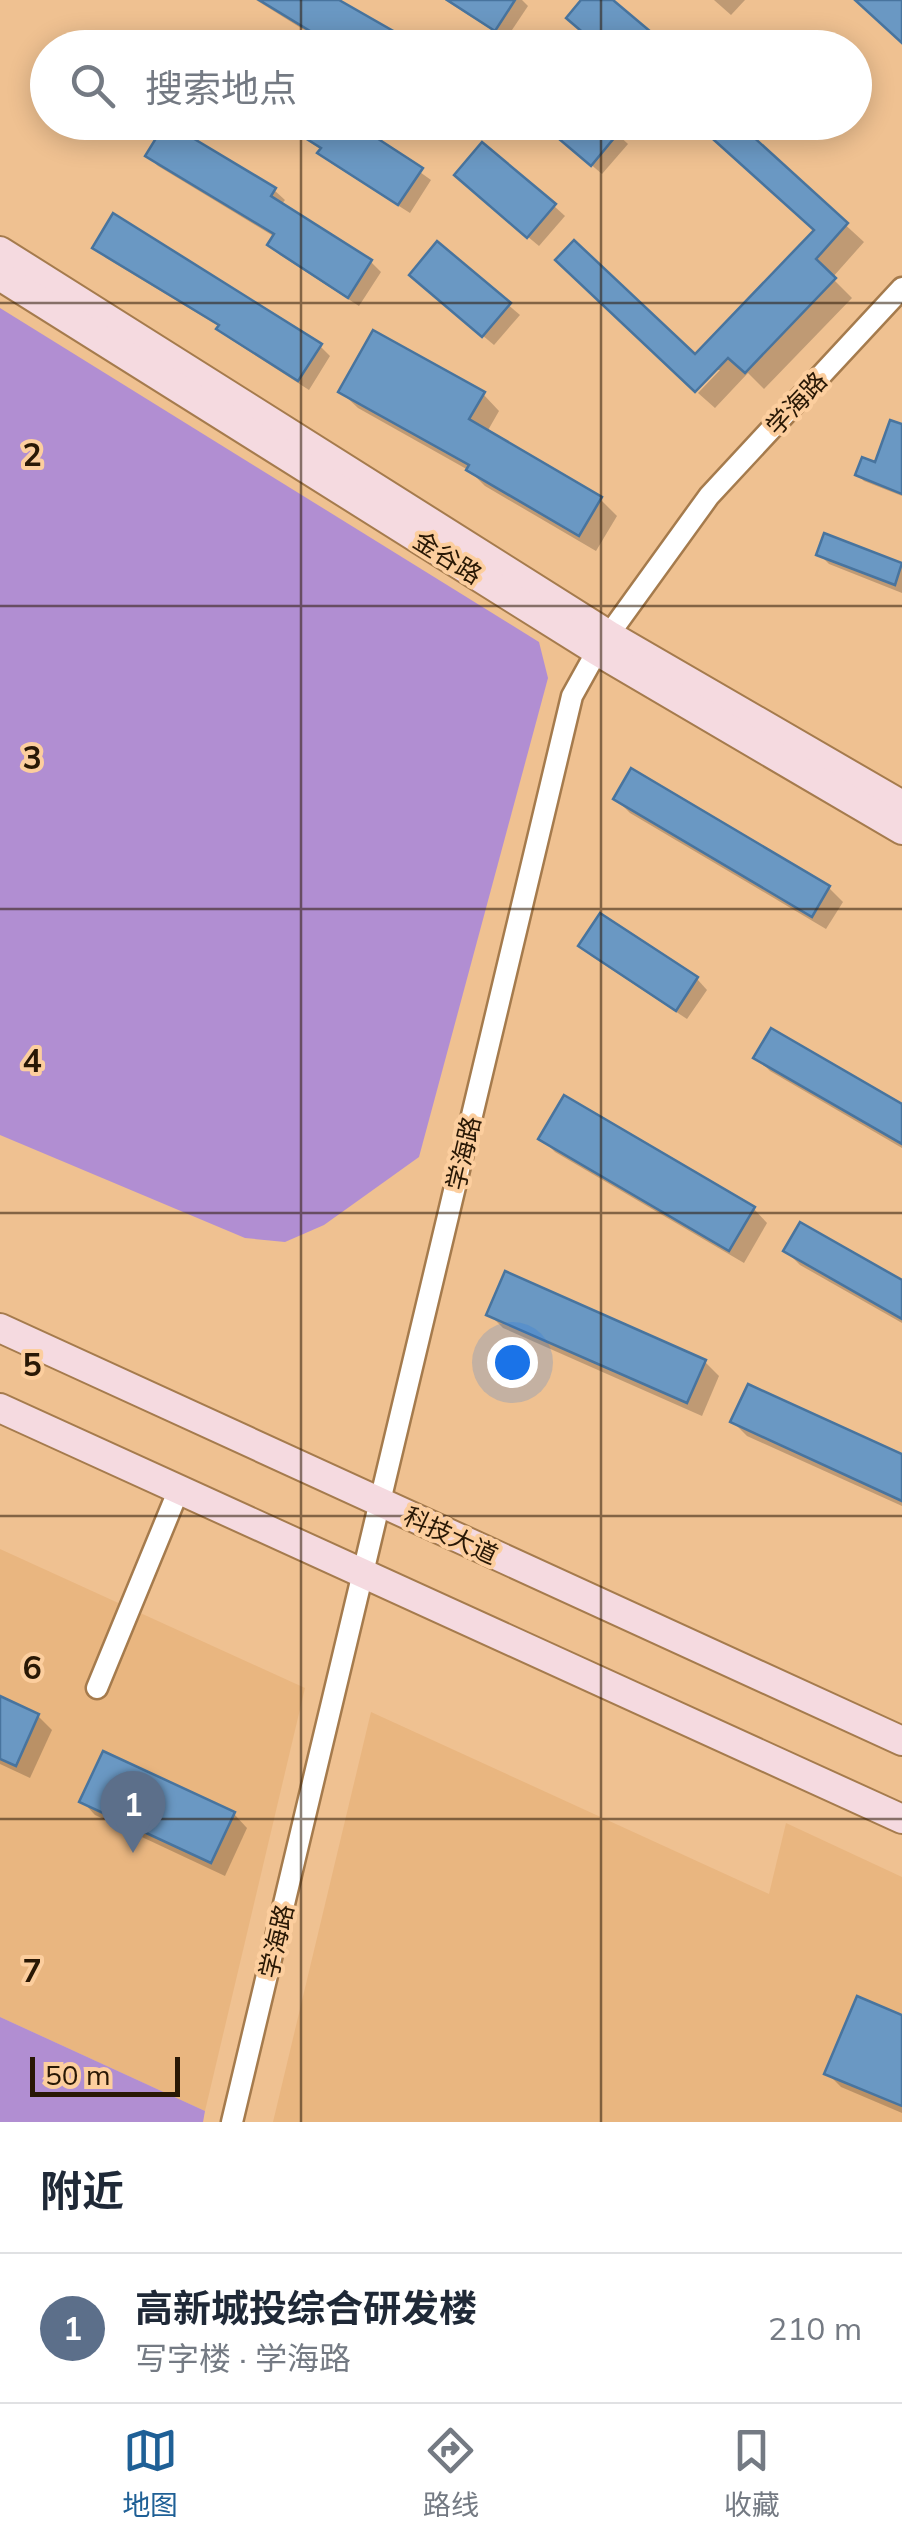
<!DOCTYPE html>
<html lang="zh">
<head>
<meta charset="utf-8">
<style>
	:root { --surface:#fff; --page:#f2f2f3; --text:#1f2937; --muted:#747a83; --line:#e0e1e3; --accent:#1f6096 }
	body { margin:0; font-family:Mulish,"Noto Sans SC",sans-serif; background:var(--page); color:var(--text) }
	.scale { position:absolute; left:30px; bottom:25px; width:150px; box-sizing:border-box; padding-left:10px; border:5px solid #291805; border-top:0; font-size:28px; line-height:35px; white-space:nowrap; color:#291805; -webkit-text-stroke:8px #fcce9e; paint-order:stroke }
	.you { position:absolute; left:512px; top:1362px; width:35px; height:35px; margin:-25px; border:8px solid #fff; border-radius:50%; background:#1a73e8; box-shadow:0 0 0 15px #1a73e833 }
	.badge { display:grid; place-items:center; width:65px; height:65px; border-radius:50%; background:var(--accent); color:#fff; font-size:32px; font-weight:700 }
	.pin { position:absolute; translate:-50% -82px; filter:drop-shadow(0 2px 5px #0008) }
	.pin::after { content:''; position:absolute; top:52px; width:35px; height:30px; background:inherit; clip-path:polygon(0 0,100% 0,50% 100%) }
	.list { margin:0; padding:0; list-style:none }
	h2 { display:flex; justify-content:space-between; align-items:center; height:130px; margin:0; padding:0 40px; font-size:42px }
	h2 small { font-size:32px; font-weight:400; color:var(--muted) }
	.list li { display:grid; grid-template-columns:65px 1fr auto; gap:30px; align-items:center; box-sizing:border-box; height:150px; padding:0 40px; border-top:2px solid var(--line) }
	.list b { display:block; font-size:38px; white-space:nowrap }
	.list p { margin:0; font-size:32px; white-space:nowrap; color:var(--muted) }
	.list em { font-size:32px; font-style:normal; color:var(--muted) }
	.icon { flex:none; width:55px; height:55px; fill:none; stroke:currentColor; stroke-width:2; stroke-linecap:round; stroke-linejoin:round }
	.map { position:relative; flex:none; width:902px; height:2122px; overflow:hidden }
	.search { position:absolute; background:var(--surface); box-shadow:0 5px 25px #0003; left:30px; right:30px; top:30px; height:110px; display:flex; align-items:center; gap:25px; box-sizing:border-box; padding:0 35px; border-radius:55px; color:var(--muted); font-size:38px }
	.sheet { height:280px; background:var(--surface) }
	nav { display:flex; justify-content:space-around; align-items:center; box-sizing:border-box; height:140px; border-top:2px solid var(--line); background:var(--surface); font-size:28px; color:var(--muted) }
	nav a { display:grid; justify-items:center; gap:5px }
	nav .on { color:var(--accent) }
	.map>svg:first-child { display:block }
	.built { fill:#e9b680 }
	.green { fill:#b18ed2 }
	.shadow { fill:#0003 }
	.building { fill:#6a98c3; stroke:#48749e; stroke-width:2.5 }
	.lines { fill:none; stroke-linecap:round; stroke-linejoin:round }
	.street-casing { stroke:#a57b4d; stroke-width:25 }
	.secondary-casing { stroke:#a57b4d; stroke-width:32 }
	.street { stroke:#fff; stroke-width:20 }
	.secondary { stroke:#f5dae0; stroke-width:28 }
	.grid { fill:none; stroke:#291805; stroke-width:2.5; stroke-opacity:0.55 }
	.labels { text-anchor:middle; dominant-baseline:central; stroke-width:8; stroke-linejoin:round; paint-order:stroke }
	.street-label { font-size:25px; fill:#291805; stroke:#fcce9e }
	.grid-label { font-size:32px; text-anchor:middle; font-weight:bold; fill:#291805; stroke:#fcce9e; stroke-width:8; stroke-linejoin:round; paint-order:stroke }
</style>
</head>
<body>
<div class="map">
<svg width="902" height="2122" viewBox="0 0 902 2122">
	<rect width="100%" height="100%" fill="#efc191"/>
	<!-- built -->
	<g class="built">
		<path d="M 0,1549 L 305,1688 L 205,2111 L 0,2017 Z"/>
		<path d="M 371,1712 L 769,1894 L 786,1823 L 902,1877 L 902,2122 L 273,2122 Z"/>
	</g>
	<!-- green -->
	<g class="green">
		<path d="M 0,308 L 539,642 L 548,678 L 419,1157 L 324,1225 L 285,1242 L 245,1238 L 0,1135 Z"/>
		<path d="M 0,2017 L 205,2111 L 203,2122 L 0,2122 Z"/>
	</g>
	<!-- shadow -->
	<g class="shadow">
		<path d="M 256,0 L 334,0 L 418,48 L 333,48 Z"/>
		<path d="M 445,0 L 522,0 L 528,6 L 506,39 Z"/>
		<path d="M 714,0 L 745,0 L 731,15 Z"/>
		<path d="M 212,37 L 230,48 L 205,48 Z"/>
		<path d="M 277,122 L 350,122 L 431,180 L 410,213 L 331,163 L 320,153 L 322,150 Z"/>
		<path d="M 541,122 L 604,122 L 628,144 L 602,174 Z"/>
		<path d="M 733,122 L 864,242 L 832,278 L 852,298 L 764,389 L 748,373 L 715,408 L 698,393 L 720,370 L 713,370 L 695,357 L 817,231 Z"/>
		<path d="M 148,156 L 274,190 L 285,200 L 281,205 L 371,262 L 381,272 L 359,306 L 280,255 L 270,245 L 275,237 L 158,166 Z"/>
		<path d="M 467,186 L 554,206 L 565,216 L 539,246 Z"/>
		<path d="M 438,245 L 520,315 L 494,345 L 422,285 Z"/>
		<path d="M 95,248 L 320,346 L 330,356 L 309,390 L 230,339 L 220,327 L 106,258 Z"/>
		<path d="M 341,392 L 483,394 L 499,411 L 487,432 L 600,499 L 617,516 L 596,551 L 485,486 L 470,471 L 358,408 Z"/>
		<path d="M 902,427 L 902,496 L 864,481 L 858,475 L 876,466 Z"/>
		<path d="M 826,536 L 902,566 L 902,593 L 829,564 L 819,554 Z"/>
		<path d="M 616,799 L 829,888 L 843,902 L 826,929 L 630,813 Z"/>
		<path d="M 601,916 L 697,979 L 707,990 L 687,1019 L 591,956 L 581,946 Z"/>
		<path d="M 756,1057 L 902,1107 L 902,1148 L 770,1071 Z"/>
		<path d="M 541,1138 L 754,1209 L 767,1223 L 744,1263 L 555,1152 Z"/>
		<path d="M 786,1251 L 902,1283 L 902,1323 L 800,1265 Z"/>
		<path d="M 489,1314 L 705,1362 L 719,1376 L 702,1416 L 503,1328 Z"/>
		<path d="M 733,1422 L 902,1457 L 902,1506 L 747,1436 Z"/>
		<path d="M 0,1699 L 38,1716 L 52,1730 L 30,1778 L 0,1764 Z"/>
		<path d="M 82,1801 L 234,1814 L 247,1828 L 225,1876 L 95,1815 Z"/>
		<path d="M 902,2018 L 902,2113 L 841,2087 L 827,2073 Z"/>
	</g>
	<!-- building -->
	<g class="building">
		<path d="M 259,0 L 339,0 L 423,48 L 338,48 Z"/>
		<path d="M 447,0 L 515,0 L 495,31 Z"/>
		<path d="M 581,0 L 613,0 L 670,48 L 601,48 L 566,18 Z"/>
		<path d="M 855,0 L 902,0 L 902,43 Z"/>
		<path d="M 166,122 L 276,188 L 271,196 L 372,260 L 348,298 L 267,245 L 274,234 L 145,156 Z"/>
		<path d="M 280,122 L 352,122 L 423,168 L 398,205 L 317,153 L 321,148 Z"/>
		<path d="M 539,122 L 608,122 L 619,132 L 591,166 Z"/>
		<path d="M 694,122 L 737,122 L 848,223 L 816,259 L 836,278 L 745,373 L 728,358 L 695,392 L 555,260 L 574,240 L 695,354 L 814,230 Z"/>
		<path d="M 482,142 L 556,204 L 527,238 L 454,175 Z"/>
		<path d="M 113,213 L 322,344 L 298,381 L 216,329 L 219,325 L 92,248 Z"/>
		<path d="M 437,241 L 511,303 L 482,337 L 409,275 Z"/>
		<path d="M 373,330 L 485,392 L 469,419 L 602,497 L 579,536 L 466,470 L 469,465 L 338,392 Z"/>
		<path d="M 890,420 L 902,424 L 902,494 L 855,475 L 862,457 L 875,462 Z"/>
		<path d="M 824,533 L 902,563 L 895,585 L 816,555 Z"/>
		<path d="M 631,768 L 830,886 L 812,917 L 613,799 Z"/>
		<path d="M 600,913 L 698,977 L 676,1011 L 578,946 Z"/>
		<path d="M 771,1028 L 902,1104 L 902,1144 L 753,1058 Z"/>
		<path d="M 564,1095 L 755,1207 L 729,1251 L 538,1139 Z"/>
		<path d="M 800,1222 L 902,1280 L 902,1319 L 783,1251 Z"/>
		<path d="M 505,1271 L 706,1360 L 687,1403 L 486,1315 Z"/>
		<path d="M 748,1384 L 902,1454 L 902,1501 L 730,1422 Z"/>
		<path d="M 0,1696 L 39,1714 L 16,1766 L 0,1759 Z"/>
		<path d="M 103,1751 L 235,1812 L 211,1863 L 79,1802 Z"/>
		<path d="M 857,1996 L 902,2015 L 902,2106 L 824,2074 Z"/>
	</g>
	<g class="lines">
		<!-- street casing -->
		<g class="street-casing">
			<g id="street">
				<path d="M 97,1688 L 179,1489"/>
				<path d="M 232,2122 L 572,696 L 597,651 L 709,496 L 902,288"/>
			</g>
		</g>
		<!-- secondary casing -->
		<g class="secondary-casing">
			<g id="secondary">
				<path d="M 0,251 L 609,635 L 902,805"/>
				<path d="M 0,276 L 597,651 L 902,830"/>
				<path d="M 0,1328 L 902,1741"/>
				<path d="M 0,1408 L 902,1819"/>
			</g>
		</g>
		<!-- street -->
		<use href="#street" class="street"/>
		<!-- secondary -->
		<use href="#secondary" class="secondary"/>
	</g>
	<!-- grid -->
	<path class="grid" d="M 301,0 L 301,48M 601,0 L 601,48M 301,122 L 301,2122M 601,122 L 601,2122M 0,303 L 902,303M 0,606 L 902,606M 0,909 L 902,909M 0,1213 L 902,1213M 0,1516 L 902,1516M 0,1819 L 902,1819"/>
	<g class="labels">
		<!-- street labels -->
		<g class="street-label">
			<text transform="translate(796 403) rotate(-47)">学海路</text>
			<text transform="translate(448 557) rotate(32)">金谷路</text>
			<text transform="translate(463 1153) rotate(-77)">学海路</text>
			<text transform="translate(451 1535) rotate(25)">科技大道</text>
			<text transform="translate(276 1941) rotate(-77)">学海路</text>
		</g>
	</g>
	<g class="grid-label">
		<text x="32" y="466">2</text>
		<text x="32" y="769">3</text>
		<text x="32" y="1072">4</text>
		<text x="32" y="1376">5</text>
		<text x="32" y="1679">6</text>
		<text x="32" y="1982">7</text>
	</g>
</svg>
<div class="scale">50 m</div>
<div class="you"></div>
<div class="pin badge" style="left:133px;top:1853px;background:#5c6f8a">1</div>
<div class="search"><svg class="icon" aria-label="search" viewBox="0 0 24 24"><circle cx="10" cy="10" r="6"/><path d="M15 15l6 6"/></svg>搜索地点</div>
</div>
<section class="sheet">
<h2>附近<small></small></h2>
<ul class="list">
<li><span class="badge" style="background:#5c6f8a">1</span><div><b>高新城投综合研发楼</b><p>写字楼 · 学海路</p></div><em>210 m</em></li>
</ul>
</section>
<nav>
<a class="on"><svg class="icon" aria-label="map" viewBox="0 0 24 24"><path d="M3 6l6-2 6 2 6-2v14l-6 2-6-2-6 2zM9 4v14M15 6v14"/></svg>地图</a>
<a><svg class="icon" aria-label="directions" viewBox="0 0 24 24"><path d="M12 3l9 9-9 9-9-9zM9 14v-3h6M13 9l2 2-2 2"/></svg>路线</a>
<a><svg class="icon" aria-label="saved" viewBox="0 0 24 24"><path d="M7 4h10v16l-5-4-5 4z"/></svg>收藏</a>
</nav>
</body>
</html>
